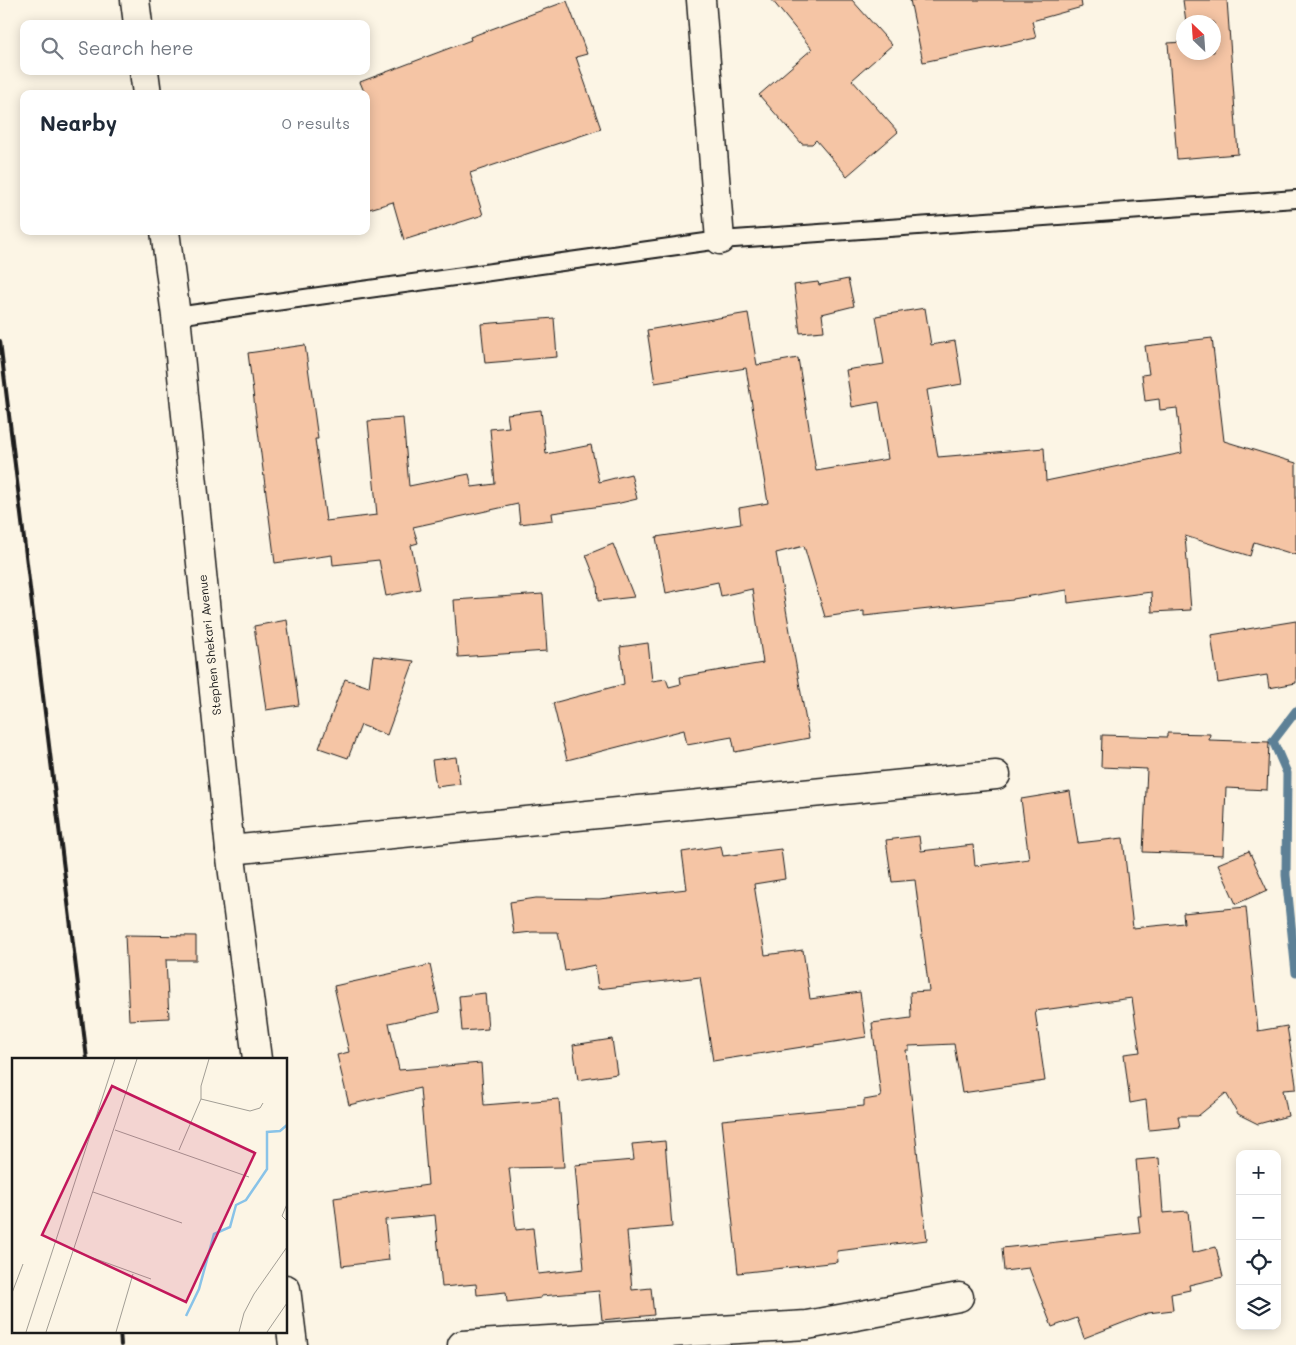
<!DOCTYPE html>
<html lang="en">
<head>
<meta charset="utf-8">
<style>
	:root { --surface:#fff; --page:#f6f6f7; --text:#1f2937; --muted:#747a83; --line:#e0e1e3 }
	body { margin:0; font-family:Mali,sans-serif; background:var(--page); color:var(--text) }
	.controls { position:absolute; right:15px; bottom:15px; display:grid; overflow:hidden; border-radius:10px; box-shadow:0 2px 12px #0003 }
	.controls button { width:45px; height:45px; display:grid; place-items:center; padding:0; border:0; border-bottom:1px solid var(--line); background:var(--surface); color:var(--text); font:25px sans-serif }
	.compass { position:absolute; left:1176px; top:15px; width:45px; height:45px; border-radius:50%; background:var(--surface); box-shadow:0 2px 12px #0003; rotate:335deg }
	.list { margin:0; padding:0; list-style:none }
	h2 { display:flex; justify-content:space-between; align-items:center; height:65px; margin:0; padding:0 20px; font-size:21px }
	h2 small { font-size:16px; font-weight:400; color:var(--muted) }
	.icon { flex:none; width:28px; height:28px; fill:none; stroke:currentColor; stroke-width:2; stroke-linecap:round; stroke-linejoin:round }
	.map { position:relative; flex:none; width:1296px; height:1345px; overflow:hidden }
	.search { position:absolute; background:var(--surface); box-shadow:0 2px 12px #0003; left:20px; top:20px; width:350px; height:55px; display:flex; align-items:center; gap:12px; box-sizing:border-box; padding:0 18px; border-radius:10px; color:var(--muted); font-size:19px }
	.panel { position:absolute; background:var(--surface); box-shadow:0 2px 12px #0003; left:20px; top:90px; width:350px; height:145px; border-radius:10px }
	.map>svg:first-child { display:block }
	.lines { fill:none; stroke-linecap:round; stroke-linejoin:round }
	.stream { stroke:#5d8096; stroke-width:9 }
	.building { fill:#f5c5a5; stroke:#1c1c1c }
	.lane-casing { stroke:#1c1c1c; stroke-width:20 }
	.street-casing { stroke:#1c1c1c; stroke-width:31 }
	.lane { stroke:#fcf5e5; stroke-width:16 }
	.street { stroke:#fcf5e5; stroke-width:28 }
	.rail { stroke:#1c1c1c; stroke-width:4 }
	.labels { text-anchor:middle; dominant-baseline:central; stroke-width:4; stroke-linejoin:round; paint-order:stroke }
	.street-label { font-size:12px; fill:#1c1c1c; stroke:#fcf5e5 }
	.inset-river { fill:none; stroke:#89c3e8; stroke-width:2.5 }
	.inset-road { fill:none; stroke:#a29e95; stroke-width:1 }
	.view { fill:#c2185b; fill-opacity:0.15; stroke:#c2185b; stroke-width:2.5 }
	.inset-edge { fill:none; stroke:#1c1c1c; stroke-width:2.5 }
</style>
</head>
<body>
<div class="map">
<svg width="1296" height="1345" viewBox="0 0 1296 1345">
	<rect width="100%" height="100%" fill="#fcf5e5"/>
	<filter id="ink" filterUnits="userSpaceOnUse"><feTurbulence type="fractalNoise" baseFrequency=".02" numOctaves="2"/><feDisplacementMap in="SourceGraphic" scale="10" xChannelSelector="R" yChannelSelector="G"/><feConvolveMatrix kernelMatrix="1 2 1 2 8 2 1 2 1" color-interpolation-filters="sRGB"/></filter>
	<g filter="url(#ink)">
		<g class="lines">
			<!-- stream -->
			<path class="stream" d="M 1296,711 L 1273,741 L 1287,773 L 1286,875 L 1296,973"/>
		</g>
		<!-- building -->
		<g class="building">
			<path d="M 772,0 L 852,0 L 892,45 L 852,80 L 898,132 L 847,176 L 816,140 L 812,144 L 802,144 L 759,95 L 812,49 Z"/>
			<path d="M 910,0 L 1081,0 L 1082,7 L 1032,21 L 1036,38 L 923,62 Z"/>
			<path d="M 1183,0 L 1227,0 L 1238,154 L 1177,159 L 1168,43 L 1184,42 L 1184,52 L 1214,52 L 1214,22 L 1186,22 Z"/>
			<path d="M 567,1 L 587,54 L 576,57 L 601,129 L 470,173 L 483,215 L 404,240 L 393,202 L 366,210 L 366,94 L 365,94 L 360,82 L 471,40 L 470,37 Z"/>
			<path d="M 848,279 L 854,306 L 822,314 L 824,331 L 800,333 L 794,285 L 818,282 L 819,285 Z"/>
			<path d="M 925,308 L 931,345 L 955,341 L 962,384 L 927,390 L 938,457 L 1044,448 L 1046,481 L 1182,453 L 1177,408 L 1160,410 L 1159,399 L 1145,401 L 1142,375 L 1149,374 L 1145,346 L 1212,338 L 1224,441 L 1296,463 L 1296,555 L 1254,542 L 1250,556 L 1185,536 L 1191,610 L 1152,612 L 1151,592 L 1068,603 L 1067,590 L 1013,599 L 1013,600 L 864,616 L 864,611 L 825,617 L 804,546 L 776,553 L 809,738 L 735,752 L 732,737 L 687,745 L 684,730 L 567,760 L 553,703 L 624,684 L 620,647 L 648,643 L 652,681 L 666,679 L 669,687 L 681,684 L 680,677 L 763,663 L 752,589 L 721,596 L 718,582 L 666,593 L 656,537 L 741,524 L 739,508 L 768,503 L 746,368 L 655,383 L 647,330 L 748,313 L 757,365 L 798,358 L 816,471 L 888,459 L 879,402 L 852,407 L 846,370 L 884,364 L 876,316 Z"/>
			<path d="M 554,318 L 557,357 L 485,363 L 481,324 Z"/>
			<path d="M 305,345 L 318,439 L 315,439 L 326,521 L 377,515 L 368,421 L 403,418 L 409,486 L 469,474 L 472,487 L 495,484 L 490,429 L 509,427 L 507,414 L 541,410 L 546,454 L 591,445 L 599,482 L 631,474 L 637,499 L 616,504 L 552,513 L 553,520 L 520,524 L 518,504 L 413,527 L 418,543 L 411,545 L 420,589 L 386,596 L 379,560 L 333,565 L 332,555 L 275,563 L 248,353 Z"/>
			<path d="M 613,544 L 634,597 L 598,601 L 597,583 L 586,555 Z"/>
			<path d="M 543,594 L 547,651 L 458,657 L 454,600 Z"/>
			<path d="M 287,620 L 299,705 L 266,710 L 254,626 Z"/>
			<path d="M 1296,621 L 1296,683 L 1269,688 L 1267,675 L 1218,683 L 1211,635 Z"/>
			<path d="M 373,656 L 414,661 L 387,735 L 361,725 L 348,758 L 319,748 L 345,679 L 369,687 Z"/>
			<path d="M 1167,733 L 1210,734 L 1209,740 L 1269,742 L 1267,790 L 1226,788 L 1223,855 L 1143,852 L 1147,769 L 1101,767 L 1102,735 L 1167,737 Z"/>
			<path d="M 456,757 L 460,784 L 436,787 L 432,760 Z"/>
			<path d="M 1070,791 L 1078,843 L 1123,838 L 1133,928 L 1184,923 L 1183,913 L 1246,907 L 1258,1031 L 1287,1026 L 1296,1084 L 1296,1089 L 1283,1090 L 1288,1116 L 1258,1124 L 1238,1114 L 1226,1093 L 1198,1116 L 1178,1116 L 1180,1127 L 1149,1130 L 1146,1100 L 1130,1103 L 1124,1054 L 1140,1052 L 1132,998 L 1035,1011 L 1045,1081 L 962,1093 L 954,1044 L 909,1046 L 909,1050 L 906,1050 L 927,1240 L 837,1251 L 838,1262 L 738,1273 L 722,1120 L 864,1106 L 864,1100 L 881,1097 L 872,1023 L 911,1018 L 910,992 L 929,991 L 915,880 L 892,882 L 886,840 L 919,836 L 921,851 L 973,845 L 975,866 L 1029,859 L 1021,799 Z"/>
			<path d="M 721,846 L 723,856 L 781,849 L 785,879 L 754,884 L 765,955 L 803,950 L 810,999 L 860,992 L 866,1037 L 713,1061 L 700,977 L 598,989 L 595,965 L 565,971 L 558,932 L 532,932 L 514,934 L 510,902 L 536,898 L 599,899 L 687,889 L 682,852 Z"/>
			<path d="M 1249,851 L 1267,890 L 1236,904 L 1218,864 Z"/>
			<path d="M 125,935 L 196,936 L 196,960 L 166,960 L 169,1018 L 129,1020 Z"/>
			<path d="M 430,965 L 440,1012 L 389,1023 L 399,1070 L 481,1063 L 484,1105 L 559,1099 L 564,1167 L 509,1168 L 516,1230 L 533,1228 L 538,1274 L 584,1269 L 575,1165 L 634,1160 L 632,1144 L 665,1141 L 672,1227 L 627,1231 L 632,1290 L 651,1288 L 654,1315 L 602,1320 L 599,1291 L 541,1296 L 541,1298 L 507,1302 L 506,1292 L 477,1295 L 476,1284 L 442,1287 L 435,1215 L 385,1220 L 389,1260 L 342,1266 L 334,1198 L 428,1185 L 420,1088 L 349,1105 L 337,1055 L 349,1052 L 334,986 Z"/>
			<path d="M 485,993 L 488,1029 L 462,1031 L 459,996 Z"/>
			<path d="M 612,1039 L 617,1074 L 578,1080 L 573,1045 Z"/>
			<path d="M 1159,1158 L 1163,1213 L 1188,1211 L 1192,1253 L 1216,1247 L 1223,1277 L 1189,1285 L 1190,1290 L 1171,1294 L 1173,1310 L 1148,1313 L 1084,1338 L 1077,1318 L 1052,1327 L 1029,1268 L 1004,1271 L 1002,1248 L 1140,1233 L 1138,1216 L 1141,1216 L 1136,1160 Z"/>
		</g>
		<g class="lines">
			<!-- lane casing -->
			<g class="lane-casing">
				<path id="lane" d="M 176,316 L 720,240 L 1296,199"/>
			</g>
			<!-- street casing -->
			<g class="street-casing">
				<g id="street">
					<path d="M 135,0 L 138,24"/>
					<path d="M 701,0 L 720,240"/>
					<path d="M 144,71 L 147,94"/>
					<path d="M 165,231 L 176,316 L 230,850 L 257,1059"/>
					<path d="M 230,850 L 996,775"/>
					<path d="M 286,1289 L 293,1345"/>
					<path d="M 462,1345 L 807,1325 L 959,1297"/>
				</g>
			</g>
			<!-- lane -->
			<use href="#lane" class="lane"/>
			<!-- street -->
			<use href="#street" class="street"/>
			<!-- rail -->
			<g class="rail">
				<path d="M 0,341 L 87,1059"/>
				<path d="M 120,1331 L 121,1345"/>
			</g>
		</g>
	</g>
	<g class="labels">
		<!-- street labels -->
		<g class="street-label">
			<text transform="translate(209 645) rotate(-96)">Stephen Shekari Avenue</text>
		</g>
	</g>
	<!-- overview -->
	<g transform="translate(12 1058)">
		<rect width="275" height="275" fill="#fcf5e5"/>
		<path class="inset-river" d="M 174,258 L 187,231 L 202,176 L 218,169 L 224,147 L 234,142 L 255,111 L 255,74 L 268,73 L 275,67"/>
		<path class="inset-road" d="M 189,41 L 238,53 L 248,50 L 251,45M 103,72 L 237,119M 167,92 L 189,41 L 189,28 L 197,1M 81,134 L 170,165M 275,146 L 270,158 L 275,163M 62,193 L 139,221M 0,235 L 11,206M 14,274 L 103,1M 34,274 L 125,1M 104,274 L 121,216M 227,274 L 232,255 L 242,236 L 275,189M 255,274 L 275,245"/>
		<path class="view" d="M 100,28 L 243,95 L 174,244 L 30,177 Z"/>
		<rect width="275" height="275" class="inset-edge"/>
	</g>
</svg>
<div class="controls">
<button>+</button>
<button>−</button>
<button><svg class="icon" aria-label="locate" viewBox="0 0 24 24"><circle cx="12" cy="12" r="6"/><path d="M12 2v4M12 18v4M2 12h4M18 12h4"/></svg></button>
<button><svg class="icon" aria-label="layers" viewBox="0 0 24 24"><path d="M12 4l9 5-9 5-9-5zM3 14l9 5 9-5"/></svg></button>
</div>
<svg class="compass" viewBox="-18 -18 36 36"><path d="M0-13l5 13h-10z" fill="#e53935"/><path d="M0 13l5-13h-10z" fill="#747a83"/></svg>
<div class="search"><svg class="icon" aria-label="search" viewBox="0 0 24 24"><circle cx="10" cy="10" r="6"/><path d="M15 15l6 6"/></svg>Search here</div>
<section class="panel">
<h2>Nearby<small>0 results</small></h2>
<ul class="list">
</ul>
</section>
</div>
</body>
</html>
